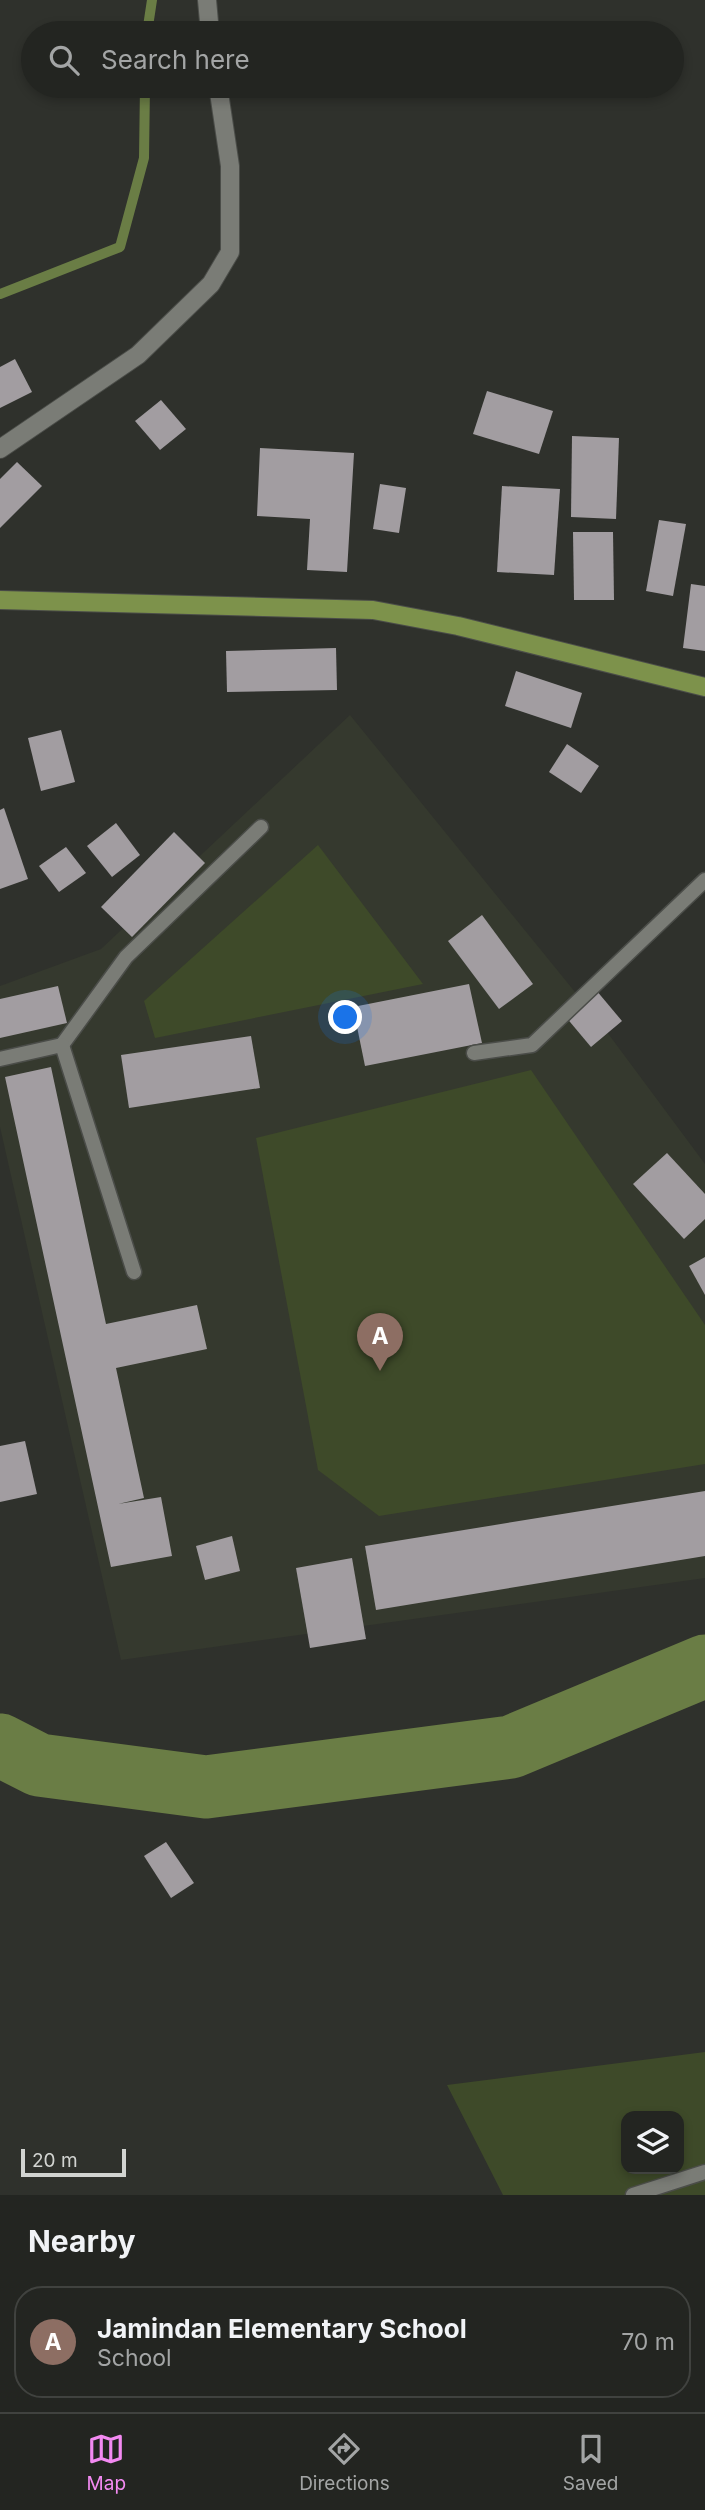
<!DOCTYPE html>
<html lang="en">
<head>
<meta charset="utf-8">
<style>
	:root { --surface:#232521; --page:#2f312e; --text:#f1f3f6; --muted:#a3a5a5; --line:#40423f; --accent:#f38af2 }
	body { margin:0; font-family:Inter,sans-serif; background:var(--page); color:var(--text) }
	.controls { position:absolute; right:21px; bottom:21px; display:grid; overflow:hidden; border-radius:14px; box-shadow:0 4px 10px #0003 }
	.controls button { width:63px; height:63px; display:grid; place-items:center; padding:0; border:0; border-bottom:2px solid var(--line); background:var(--surface); color:var(--text); font:35px sans-serif }
	.scale { position:absolute; left:21px; bottom:18px; width:105px; box-sizing:border-box; padding-left:7px; border:4px solid #d2d4d1; border-top:0; font-size:19px; line-height:24px; white-space:nowrap; color:#d2d4d1; -webkit-text-stroke:5px #2f312c; paint-order:stroke }
	.you { position:absolute; left:346px; top:1018px; width:24px; height:24px; margin:-18px; border:5px solid #fff; border-radius:50%; background:#1a73e8; box-shadow:0 0 0 10px #1a73e833 }
	.badge { display:grid; place-items:center; width:46px; height:46px; border-radius:50%; background:var(--accent); color:#fff; font-size:23px; font-weight:700 }
	.pin { position:absolute; translate:-50% -58px; filter:drop-shadow(0 2px 4px #0008) }
	.pin::after { content:''; position:absolute; top:37px; width:24px; height:21px; background:inherit; clip-path:polygon(0 0,100% 0,50% 100%) }
	.list { margin:0; padding:0; list-style:none }
	h2 { display:flex; justify-content:space-between; align-items:center; height:91px; margin:0; padding:0 28px; font-size:30px }
	h2 small { font-size:23px; font-weight:400; color:var(--muted) }
	.list li { display:grid; grid-template-columns:46px 1fr auto; gap:21px; align-items:center; box-sizing:border-box; height:112px; margin:0 14px 14px; padding:0 14px; border:2px solid var(--line); border-radius:28px }
	.list b { display:block; font-size:26px; white-space:nowrap }
	.list p { margin:0; font-size:23px; white-space:nowrap; color:var(--muted) }
	.list em { font-size:23px; font-style:normal; color:var(--muted) }
	.icon { flex:none; width:38px; height:38px; fill:none; stroke:currentColor; stroke-width:2; stroke-linecap:round; stroke-linejoin:round }
	.map { position:relative; flex:none; width:705px; height:2195px; overflow:hidden }
	.search { position:absolute; background:var(--surface); box-shadow:0 4px 10px #0003; left:21px; right:21px; top:21px; height:77px; display:flex; align-items:center; gap:18px; box-sizing:border-box; padding:0 24px; border-radius:38px; color:var(--muted); font-size:26px }
	.sheet { height:217px; background:var(--surface) }
	nav { display:flex; justify-content:space-around; align-items:center; box-sizing:border-box; height:98px; border-top:2px solid var(--line); background:var(--surface); font-size:19px; color:var(--muted) }
	nav a { display:grid; justify-items:center; gap:4px }
	nav .on { color:var(--accent) }
	.map>svg:first-child { display:block }
	.built { fill:#35392e }
	.green { fill:#3e4a29; fill-rule:evenodd }
	.lines { fill:none; stroke-linecap:round; stroke-linejoin:round }
	.stream { stroke:#6a7d45; stroke-width:10 }
	.river { stroke:#6a7d45; stroke-width:63 }
	.building { fill:#a29da1 }
	.lane-casing { stroke:#4b4d49; stroke-width:17 }
	.street-casing { stroke:#4b4d49; stroke-width:20 }
	.primary-casing { stroke:#4b4d49; stroke-width:20 }
	.lane { stroke:#7a7c76; stroke-width:14 }
	.street { stroke:#7a7c76; stroke-width:18 }
	.primary { stroke:#7d924b; stroke-width:18 }
</style>
</head>
<body>
<div class="map">
<svg width="705" height="2195" viewBox="0 0 705 2195">
	<rect width="100%" height="100%" fill="#2f312c"/>
	<!-- built -->
	<path class="built" d="M 350,715 L 601,1024 L 705,1164 L 705,1578 L 121,1660 L 0,1127 L 0,986 L 101,949 Z"/>
	<!-- green -->
	<g class="green">
		<path d="M 318,845 L 423,984 L 155,1038 L 144,1001 Z"/>
		<path d="M 531,1070 L 705,1325 L 705,1464 L 379,1516 L 318,1470 L 256,1138 Z"/>
		<path d="M 705,2052 L 705,2195 L 503,2195 L 447,2085 ZM 626,2116 L 679,2116 L 679,2169 L 626,2169 Z"/>
	</g>
	<g class="lines">
		<!-- stream -->
		<g class="stream">
			<path d="M 147,33 L 152,0"/>
			<path d="M 0,294 L 120,247 L 144,158 L 145,86"/>
		</g>
		<!-- river -->
		<path class="river" d="M 0,1745 L 39,1765 L 206,1787 L 511,1747 L 705,1666"/>
	</g>
	<!-- building -->
	<g class="building">
		<path d="M 15,359 L 32,392 L 0,408 L 0,367 Z"/>
		<path d="M 487,391 L 553,411 L 539,454 L 473,434 Z"/>
		<path d="M 161,400 L 186,429 L 160,450 L 135,421 Z"/>
		<path d="M 572,436 L 619,438 L 616,519 L 571,517 Z"/>
		<path d="M 260,448 L 354,453 L 347,572 L 307,570 L 310,519 L 257,516 Z"/>
		<path d="M 17,462 L 42,486 L 0,528 L 0,479 Z"/>
		<path d="M 380,484 L 406,488 L 399,533 L 373,529 Z"/>
		<path d="M 502,486 L 560,489 L 554,575 L 497,572 Z"/>
		<path d="M 659,520 L 686,524 L 673,596 L 646,591 Z"/>
		<path d="M 573,532 L 613,532 L 614,600 L 574,600 Z"/>
		<path d="M 691,584 L 705,586 L 705,651 L 683,648 Z"/>
		<path d="M 336,648 L 337,690 L 227,692 L 226,651 Z"/>
		<path d="M 516,671 L 582,693 L 571,728 L 505,706 Z"/>
		<path d="M 61,730 L 75,782 L 41,791 L 28,738 Z"/>
		<path d="M 567,744 L 599,766 L 581,793 L 549,772 Z"/>
		<path d="M 4,808 L 28,879 L 0,889 L 0,810 Z"/>
		<path d="M 116,823 L 140,855 L 112,877 L 87,846 Z"/>
		<path d="M 174,832 L 205,863 L 132,937 L 101,907 Z"/>
		<path d="M 66,847 L 86,873 L 59,892 L 39,866 Z"/>
		<path d="M 482,915 L 533,984 L 499,1009 L 448,941 Z"/>
		<path d="M 469,984 L 482,1043 L 365,1066 L 353,1007 Z"/>
		<path d="M 58,986 L 67,1023 L 0,1038 L 0,999 Z"/>
		<path d="M 596,990 L 622,1021 L 591,1047 L 565,1016 Z"/>
		<path d="M 251,1036 L 260,1088 L 129,1108 L 121,1055 Z"/>
		<path d="M 51,1067 L 106,1324 L 197,1305 L 207,1349 L 116,1368 L 144,1498 L 118,1504 L 161,1497 L 172,1556 L 111,1567 L 5,1077 Z"/>
		<path d="M 667,1153 L 705,1194 L 705,1219 L 684,1239 L 633,1184 Z"/>
		<path d="M 705,1257 L 705,1295 L 689,1266 Z"/>
		<path d="M 25,1441 L 37,1494 L 0,1502 L 0,1446 Z"/>
		<path d="M 705,1491 L 705,1556 L 376,1610 L 365,1546 Z"/>
		<path d="M 232,1536 L 240,1571 L 205,1580 L 196,1546 Z"/>
		<path d="M 352,1558 L 366,1639 L 310,1648 L 296,1568 Z"/>
		<path d="M 166,1842 L 194,1883 L 171,1898 L 144,1856 Z"/>
	</g>
	<g class="lines">
		<!-- lane casing -->
		<g class="lane-casing">
			<g id="lane">
				<path d="M 62,1045 L 126,957 L 261,827"/>
				<path d="M 474,1053 L 532,1045 L 705,880"/>
				<path d="M 0,1059 L 62,1045 L 134,1272"/>
				<path d="M 633,2195 L 705,2172"/>
			</g>
		</g>
		<!-- street casing -->
		<g class="street-casing">
			<g id="street">
				<path d="M 207,0 L 210,33"/>
				<path d="M 0,449 L 138,355 L 211,284 L 230,252 L 230,166 L 218,86"/>
			</g>
		</g>
		<!-- primary casing -->
		<g class="primary-casing">
			<path id="primary" d="M 0,600 L 373,610 L 458,626 L 705,687"/>
		</g>
		<!-- lane -->
		<use href="#lane" class="lane"/>
		<!-- street -->
		<use href="#street" class="street"/>
		<!-- primary -->
		<use href="#primary" class="primary"/>
	</g>
</svg>
<div class="controls">
<button><svg class="icon" aria-label="layers" viewBox="0 0 24 24"><path d="M12 4l9 5-9 5-9-5zM3 14l9 5 9-5"/></svg></button>
</div>
<div class="scale">20 m</div>
<div class="you"></div>
<div class="pin badge" style="left:380px;top:1371px;background:#8d6e63">A</div>
<div class="search"><svg class="icon" aria-label="search" viewBox="0 0 24 24"><circle cx="10" cy="10" r="6"/><path d="M15 15l6 6"/></svg>Search here</div>
</div>
<section class="sheet">
<h2>Nearby<small></small></h2>
<ul class="list">
<li><span class="badge" style="background:#8d6e63">A</span><div><b>Jamindan Elementary School</b><p>School</p></div><em>70 m</em></li>
</ul>
</section>
<nav>
<a class="on"><svg class="icon" aria-label="map" viewBox="0 0 24 24"><path d="M3 6l6-2 6 2 6-2v14l-6 2-6-2-6 2zM9 4v14M15 6v14"/></svg>Map</a>
<a><svg class="icon" aria-label="directions" viewBox="0 0 24 24"><path d="M12 3l9 9-9 9-9-9zM9 14v-3h6M13 9l2 2-2 2"/></svg>Directions</a>
<a><svg class="icon" aria-label="saved" viewBox="0 0 24 24"><path d="M7 4h10v16l-5-4-5 4z"/></svg>Saved</a>
</nav>
</body>
</html>
